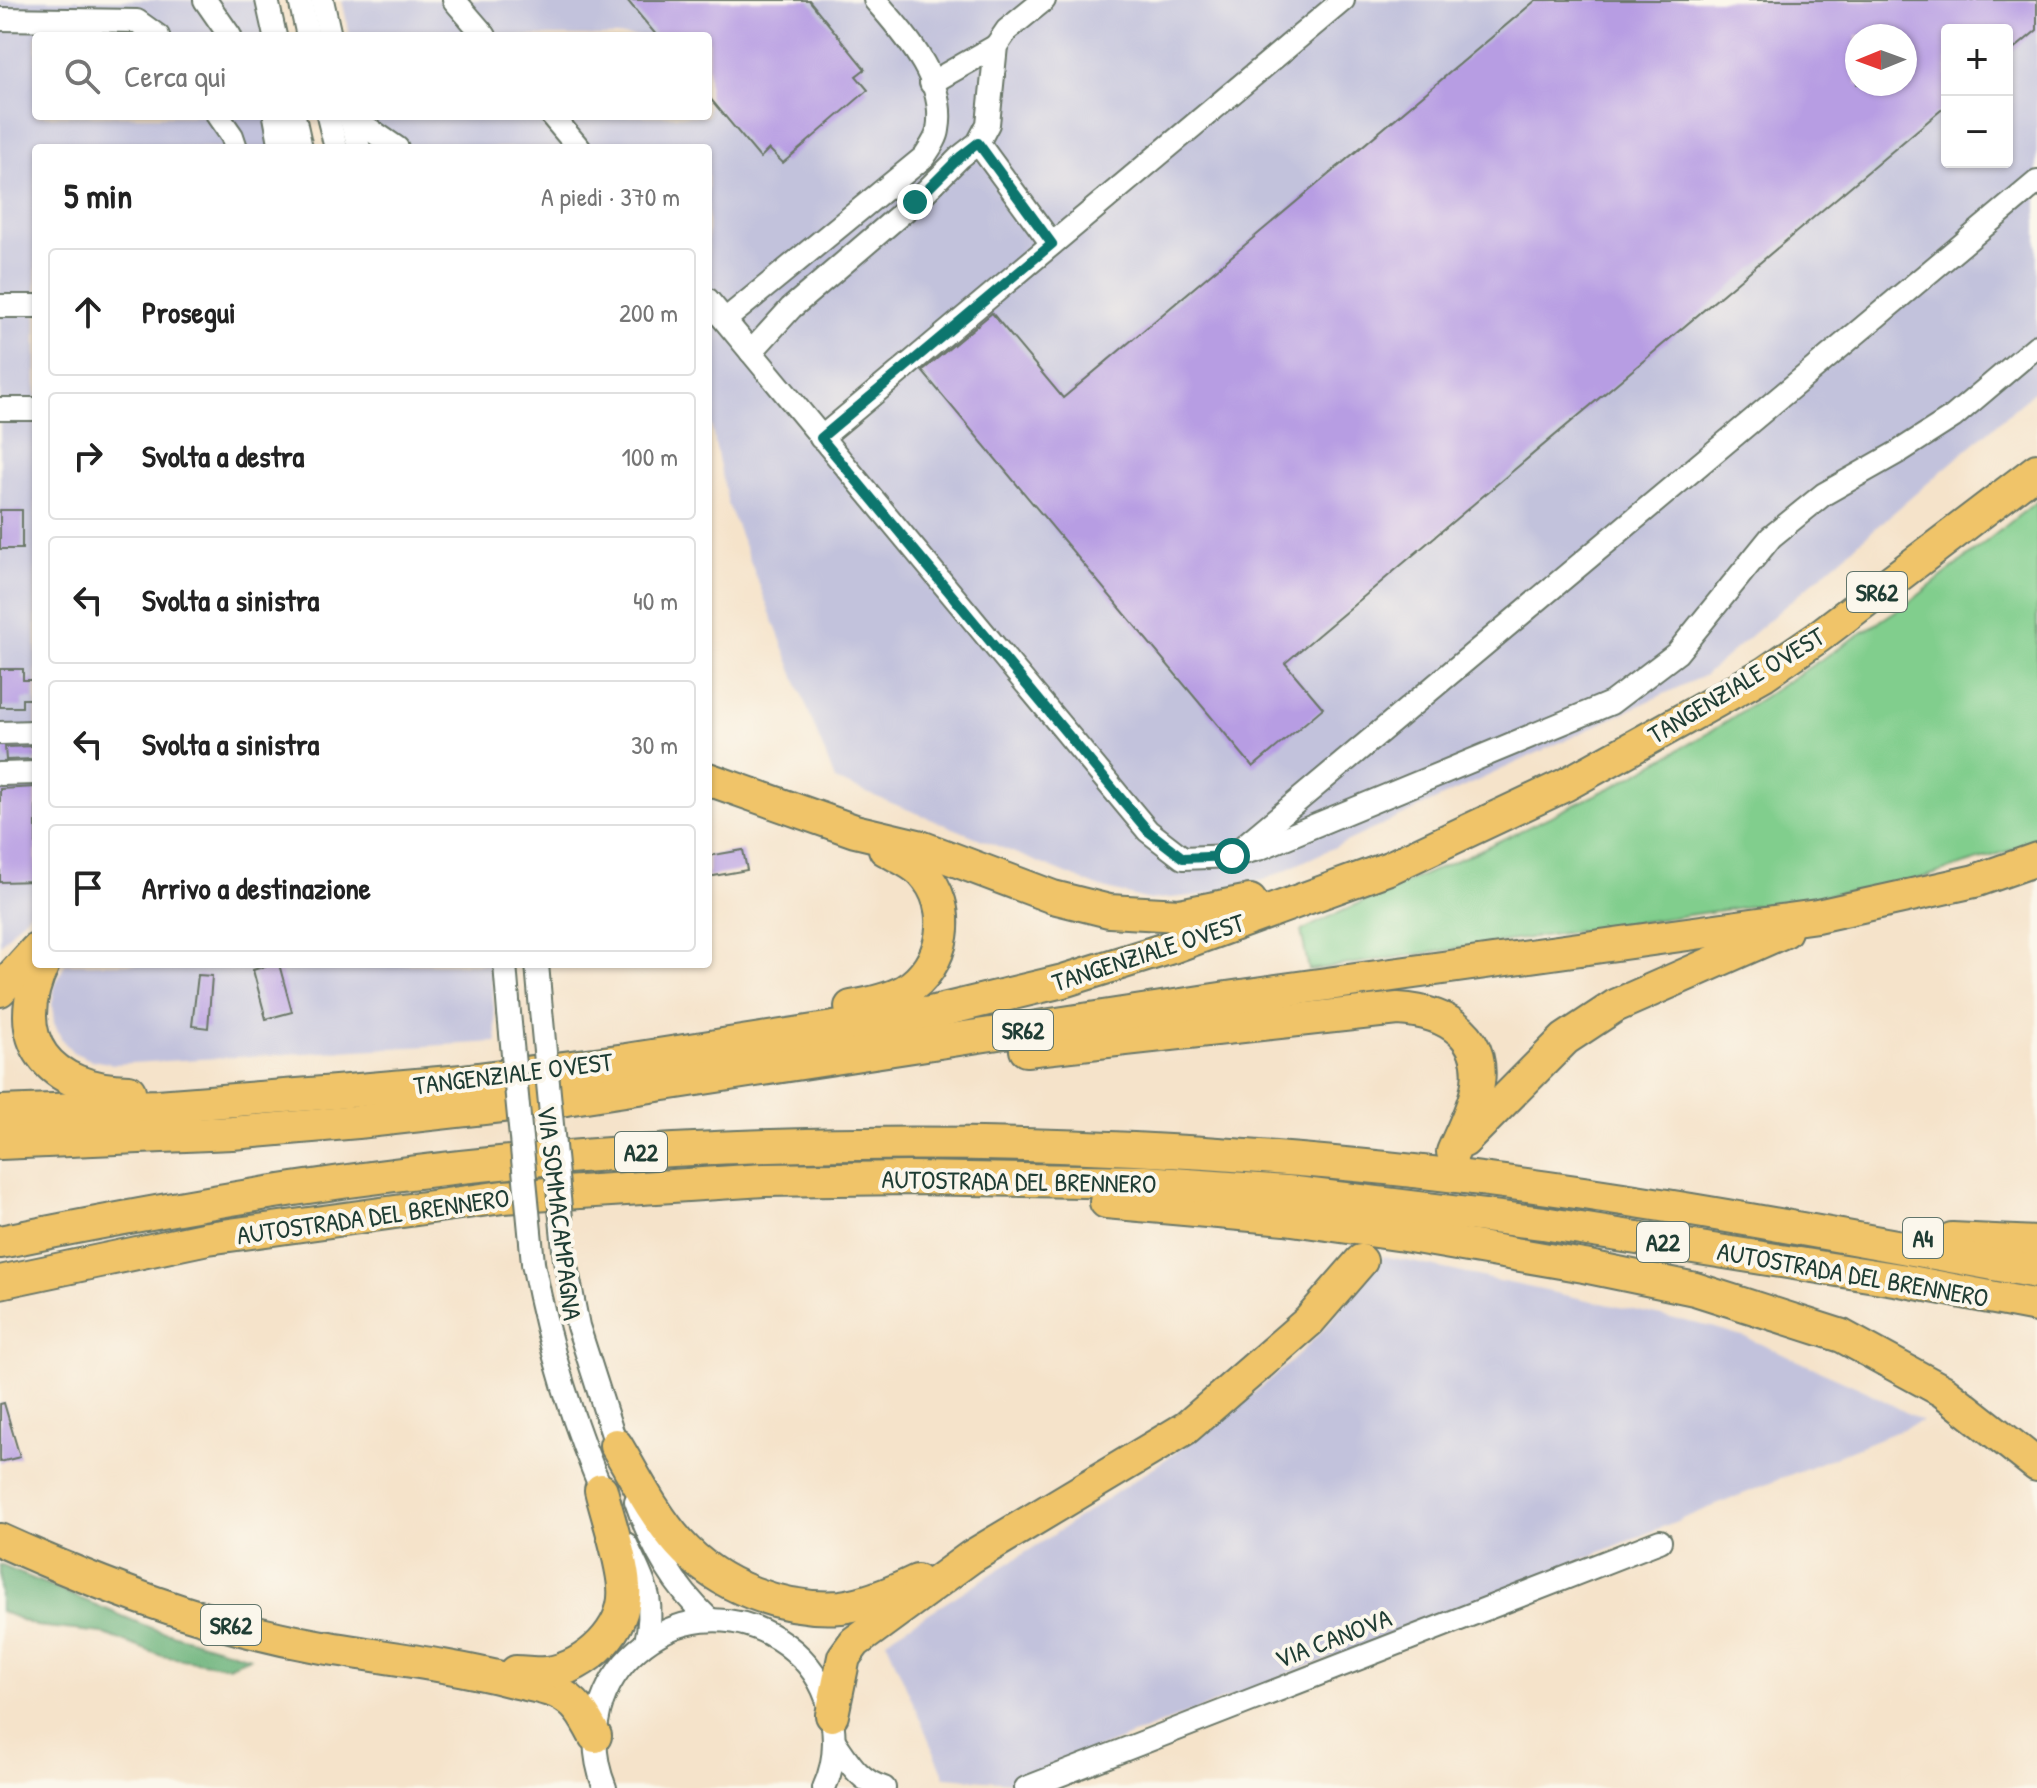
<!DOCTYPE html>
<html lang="it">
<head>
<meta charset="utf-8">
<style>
	:root { --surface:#fff; --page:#f6f6f6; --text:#222; --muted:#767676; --line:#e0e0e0 }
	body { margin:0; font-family:"Patrick Hand",sans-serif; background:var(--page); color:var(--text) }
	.controls { position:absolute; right:24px; top:24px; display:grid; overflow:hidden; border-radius:8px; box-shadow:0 2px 6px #0004 }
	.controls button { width:72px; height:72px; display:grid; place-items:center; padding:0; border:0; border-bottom:2px solid var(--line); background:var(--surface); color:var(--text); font:40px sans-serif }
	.compass { position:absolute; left:1845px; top:24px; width:72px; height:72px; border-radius:50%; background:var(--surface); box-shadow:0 2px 6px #0004; rotate:269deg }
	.stop { position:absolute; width:24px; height:24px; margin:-18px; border:6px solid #0f766e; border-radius:50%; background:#fff }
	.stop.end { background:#0f766e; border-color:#fff; box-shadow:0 2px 8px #0008 }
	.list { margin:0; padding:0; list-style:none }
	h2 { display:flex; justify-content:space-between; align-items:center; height:104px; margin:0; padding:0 32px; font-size:34px }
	h2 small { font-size:26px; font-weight:400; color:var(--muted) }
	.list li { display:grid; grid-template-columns:52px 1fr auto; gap:24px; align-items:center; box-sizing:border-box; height:128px; margin:0 16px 16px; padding:0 16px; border:2px solid var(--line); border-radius:8px }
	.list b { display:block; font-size:30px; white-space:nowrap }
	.list em { font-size:26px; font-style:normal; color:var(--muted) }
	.icon { flex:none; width:44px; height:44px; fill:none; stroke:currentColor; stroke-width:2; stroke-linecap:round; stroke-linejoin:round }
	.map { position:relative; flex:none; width:2037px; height:1788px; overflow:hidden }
	.search { position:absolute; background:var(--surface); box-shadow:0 2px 6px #0004; left:32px; top:32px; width:680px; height:88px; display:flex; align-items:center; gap:20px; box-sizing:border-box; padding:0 28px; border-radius:8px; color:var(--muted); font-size:30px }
	.panel { position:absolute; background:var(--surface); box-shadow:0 2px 6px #0004; left:32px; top:144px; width:680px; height:824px; border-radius:8px }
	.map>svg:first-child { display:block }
	.industrial { fill:#c2c2dc; fill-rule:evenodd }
	.green { fill:#81ce8d; stroke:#508660; stroke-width:2 }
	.forest { fill:#68b178; stroke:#447756; stroke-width:2 }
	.building { fill:#b79de3; fill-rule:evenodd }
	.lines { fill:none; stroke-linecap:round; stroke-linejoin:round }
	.minor-casing { stroke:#6a7768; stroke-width:26 }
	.highway-casing { stroke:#6a7768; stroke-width:36 }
	.minor { stroke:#fff; stroke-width:22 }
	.highway { stroke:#f0c469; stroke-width:32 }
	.minor-bridge-casing { stroke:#6a7768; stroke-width:26; stroke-linecap:butt }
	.minor-bridge { stroke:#fff; stroke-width:22 }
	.route { stroke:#0f766e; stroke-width:10 }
	.labels { text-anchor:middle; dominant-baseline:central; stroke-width:8; stroke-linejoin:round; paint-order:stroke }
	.shield { fill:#fbf7ec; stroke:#61756b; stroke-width:2 }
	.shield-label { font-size:24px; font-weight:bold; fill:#1f3d34 }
	.street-label { font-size:26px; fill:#1f3d34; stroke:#fbf7ec }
</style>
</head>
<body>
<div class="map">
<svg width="2037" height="1788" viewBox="0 0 2037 1788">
	<rect width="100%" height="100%" fill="#fbf7ec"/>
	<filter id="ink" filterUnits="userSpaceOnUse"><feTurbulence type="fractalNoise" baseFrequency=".0125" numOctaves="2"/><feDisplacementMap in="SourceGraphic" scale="16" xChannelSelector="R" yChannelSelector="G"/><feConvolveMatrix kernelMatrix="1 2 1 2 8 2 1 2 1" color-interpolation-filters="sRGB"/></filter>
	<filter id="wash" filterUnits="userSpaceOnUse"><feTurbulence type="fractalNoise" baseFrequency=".006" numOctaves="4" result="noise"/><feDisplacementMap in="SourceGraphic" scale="32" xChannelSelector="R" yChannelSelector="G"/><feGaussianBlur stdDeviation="1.8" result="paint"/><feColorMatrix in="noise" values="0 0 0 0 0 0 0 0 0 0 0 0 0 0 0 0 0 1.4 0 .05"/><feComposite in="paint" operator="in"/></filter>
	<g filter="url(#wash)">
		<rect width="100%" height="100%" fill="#f5e3ca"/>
		<!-- industrial -->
		<g class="industrial">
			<path d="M 0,0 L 274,0 L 282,36 L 36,36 L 36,116 L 300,116 L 308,148 L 36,148 L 36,904 L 0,945 Z"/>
			<path d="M 342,0 L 2037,0 L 2037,389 L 1705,675 L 1264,880 L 1202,895 L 1149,900 L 1096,886 L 835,780 L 728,504 L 711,425 L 708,404 L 708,148 L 376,148 L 369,116 L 708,116 L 708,36 L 350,36 ZM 1947,30 L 2007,30 L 2007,162 L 1947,162 ZM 1857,36 L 1905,36 L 1905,84 L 1857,84 Z"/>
			<path d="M 65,964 L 490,964 L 497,1042 L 114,1064 L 91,1060 L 73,1052 L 62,1040 L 54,1023 L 52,1004 L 55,986 Z"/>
			<path d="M 1384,1256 L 1712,1327 L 1745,1337 L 1866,1391 L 1922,1421 L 1586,1558 L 1012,1782 L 945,1777 L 886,1640 L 1047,1539 L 1212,1428 L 1290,1363 L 1324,1329 Z"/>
		</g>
		<!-- green -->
		<path class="green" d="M 2037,501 L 2037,842 L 1902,884 L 1309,970 L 1301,931 L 1340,912 L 1480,850 L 1616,785 L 1710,732 L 1914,599 Z"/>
		<!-- forest -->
		<path class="forest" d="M 0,1565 L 151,1628 L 250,1657 L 228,1666 L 162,1656 L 102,1633 L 36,1626 L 0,1611 Z"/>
		<g id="blocks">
			<!-- building -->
			<g class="building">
				<path d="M 627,0 L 809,0 L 865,69 L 856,76 L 868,90 L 783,163 L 769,149 L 760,158 L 708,96 L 708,36 L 657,36 Z"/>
				<path d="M 1536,0 L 2037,0 L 2037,30 L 2007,55 L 2007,30 L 1947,30 L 1947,105 L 1285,663 L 1323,708 L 1253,767 L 922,371 L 992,313 L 1063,398 ZM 1857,36 L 1905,36 L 1905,84 L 1857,84 Z"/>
				<rect x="0" y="510" width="22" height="39"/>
				<path d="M 0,669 L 23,669 L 23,680 L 34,680 L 34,699 L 22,699 L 22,707 L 0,707 Z"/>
				<path d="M 36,746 L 36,759 L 6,760 L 5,747 Z"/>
				<path d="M 36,787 L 36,881 L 0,882 L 0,789 Z"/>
				<path d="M 743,850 L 747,870 L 708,877 L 708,856 Z"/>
				<path d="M 272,964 L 279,964 L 292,1012 L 266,1019 L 253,970 Z"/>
				<path d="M 198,975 L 212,976 L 208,1028 L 192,1026 Z"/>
				<path d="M 4,1403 L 20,1457 L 0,1462 L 0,1404 Z"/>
			</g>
		</g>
	</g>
	<g filter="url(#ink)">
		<use href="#blocks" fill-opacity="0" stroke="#6a7768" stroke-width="2"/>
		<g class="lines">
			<!-- minor casing -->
			<g class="minor-casing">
				<g id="minor">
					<path d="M 205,0 L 230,36"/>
					<path d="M 267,0 L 275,36"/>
					<path d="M 300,0 L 308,36"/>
					<path d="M 322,0 L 330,36"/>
					<path d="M 454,0 L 485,36"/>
					<path d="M 0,19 L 137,21 L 158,36"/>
					<path d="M 931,83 L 996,46"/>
					<path d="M 218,116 L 232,136 L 236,148"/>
					<path d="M 275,116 L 281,148"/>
					<path d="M 294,116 L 301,148"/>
					<path d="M 328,116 L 336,148"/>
					<path d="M 350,116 L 397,148"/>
					<path d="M 350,116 L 359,148"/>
					<path d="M 552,116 L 579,148"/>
					<path d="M 978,143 L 1052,244"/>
					<path d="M 708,300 L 1148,831 L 1183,858 L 1232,856 L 1258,849 L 1611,703 L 1677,653 L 1771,537 L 1824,494 L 1900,451 L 1953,417 L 2037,346"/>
					<path d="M 0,306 L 36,306"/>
					<path d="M 725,320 L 924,157 C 929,149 937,139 938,130 C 947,80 905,35 875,0"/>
					<path d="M 751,352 L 791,308 L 915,202 L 960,157 L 978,143 L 988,124 L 996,46 L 1007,30 L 1044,0"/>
					<path d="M 0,409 L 36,409"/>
					<path d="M 821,438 L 1343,0"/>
					<path d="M 0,733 L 36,732"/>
					<path d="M 0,774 L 36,773"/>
					<path d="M 1239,850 L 2037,182"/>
					<path d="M 505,964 L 509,1013"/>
					<path d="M 537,964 L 541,1010"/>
					<path d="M 565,1260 L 578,1326 L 620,1457"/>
					<path d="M 533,1263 C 549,1347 572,1424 607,1502"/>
					<path d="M 636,1501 C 652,1548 674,1587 710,1620"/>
					<path d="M 626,1544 C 644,1584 656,1597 646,1642"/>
					<path d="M 835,1742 C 849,1762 859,1781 884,1788"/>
					<path d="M 605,1788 C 561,1680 678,1577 778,1639 C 800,1653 818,1674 827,1699 C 836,1728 837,1760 824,1788"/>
					<path d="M 1026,1788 L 1660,1541"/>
				</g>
			</g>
			<!-- highway casing -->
			<g class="highway-casing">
				<g id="highway">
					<path d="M 708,779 L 855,831 L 918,846 L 1053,897 L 1109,911 L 1180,915 L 1250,901"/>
					<path d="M 43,964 C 7,1040 49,1090 129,1091"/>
					<path d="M 0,990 L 36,950"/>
					<path d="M 851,1007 C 869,1004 889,1000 905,991 C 945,967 956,907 922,872 C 912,862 897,856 885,849"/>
					<path d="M 1026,1050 L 1398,1009 C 1448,1012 1490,1037 1476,1094 C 1471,1114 1461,1133 1453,1152"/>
					<path d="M 0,1112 L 158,1106 L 336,1092 L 462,1081 L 626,1060 L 930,1013 L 1063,981 L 1172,947 L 1389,868 L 1565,785 L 1711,704 L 1764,674 L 1818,637 L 2037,470"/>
					<path d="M 1464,1141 L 1565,1039 L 1615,1006 L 1785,931"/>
					<path d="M 0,1143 L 232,1133 L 358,1122 L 566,1099 L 1227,998 L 1817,916 L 1975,881 L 2037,859"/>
					<path d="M 1106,1202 L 1285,1218 L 1404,1235 L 1584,1266 L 1695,1289 L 1842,1336 L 1943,1391 L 2037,1465"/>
					<path d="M 1952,1239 L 2037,1243"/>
					<path d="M 0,1242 C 192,1203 386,1170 581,1156 C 832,1137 1083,1140 1334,1163 C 1570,1184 1804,1229 2037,1272"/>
					<path d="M 0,1282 L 208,1238 L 503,1197 L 764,1180 L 910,1178 L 1144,1182 L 1287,1192 L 1543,1223 L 1900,1280 L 2037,1306"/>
					<path d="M 616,1445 C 636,1478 653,1514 679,1543 C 718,1587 783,1611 841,1607 C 867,1604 894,1592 917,1581"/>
					<path d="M 0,1540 C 102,1586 206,1626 317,1646 C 381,1657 446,1664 509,1680 C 524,1684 541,1686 556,1692 C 577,1701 585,1717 595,1736"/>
					<path d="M 516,1672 C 526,1672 537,1674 547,1673 C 586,1668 628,1629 624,1587 C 622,1558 608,1519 601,1490"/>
					<path d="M 832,1715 L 844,1657 L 855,1642 L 971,1557 L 1186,1428 L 1309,1321 L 1361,1261"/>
				</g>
			</g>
			<!-- minor -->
			<use href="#minor" class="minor"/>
			<!-- highway -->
			<use href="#highway" class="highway"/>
			<!-- minor-bridge casing -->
			<g class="minor-bridge-casing">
				<g id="minor-bridge">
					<path d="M 541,1010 L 565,1260"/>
					<path d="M 509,1013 L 533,1263"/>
				</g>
			</g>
			<!-- minor-bridge -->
			<use href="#minor-bridge" class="minor-bridge"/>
		</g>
	</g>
	<g class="lines" filter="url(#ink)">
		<!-- route -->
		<path class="route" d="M 915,202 L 960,157 L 978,143 L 1052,244 L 821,438 L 1148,831 L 1183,858 L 1232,856"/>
	</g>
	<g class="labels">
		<!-- shield labels -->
		<g class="shield">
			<rect x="1847" y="572" width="60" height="40" rx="6"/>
			<rect x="993" y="1010" width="60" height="40" rx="6"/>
			<rect x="615" y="1132" width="52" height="40" rx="6"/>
			<rect x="1903" y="1218" width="40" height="40" rx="6"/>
			<rect x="1637" y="1222" width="52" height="40" rx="6"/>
			<rect x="201" y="1605" width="60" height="40" rx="6"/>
		</g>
		<g class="shield-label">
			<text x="1877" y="592">SR62</text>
			<text x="1023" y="1030">SR62</text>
			<text x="641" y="1152">A22</text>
			<text x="1923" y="1238">A4</text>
			<text x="1663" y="1242">A22</text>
			<text x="231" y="1625">SR62</text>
		</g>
		<!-- street labels -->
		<g class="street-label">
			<text transform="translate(1736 685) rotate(-31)">TANGENZIALE OVEST</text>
			<text transform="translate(1148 952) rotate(-18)">TANGENZIALE OVEST</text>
			<text transform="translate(513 1073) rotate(-7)">TANGENZIALE OVEST</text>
			<text transform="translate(1019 1181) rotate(1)">AUTOSTRADA DEL BRENNERO</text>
			<text transform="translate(560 1213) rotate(83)">VIA SOMMACAMPAGNA</text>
			<text transform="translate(373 1216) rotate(-8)">AUTOSTRADA DEL BRENNERO</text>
			<text transform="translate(1853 1274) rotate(10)">AUTOSTRADA DEL BRENNERO</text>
			<text transform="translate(1333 1638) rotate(-21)">VIA CANOVA</text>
		</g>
	</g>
</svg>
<div class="controls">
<button>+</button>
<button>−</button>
</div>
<svg class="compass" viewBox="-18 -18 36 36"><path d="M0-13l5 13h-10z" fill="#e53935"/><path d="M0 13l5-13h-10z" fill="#767676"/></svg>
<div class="stop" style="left:1232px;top:856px"></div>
<div class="stop end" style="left:915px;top:202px"></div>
<div class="search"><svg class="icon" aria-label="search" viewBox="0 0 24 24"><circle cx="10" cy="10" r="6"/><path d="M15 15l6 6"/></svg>Cerca qui</div>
<section class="panel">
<h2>5 min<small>A piedi · 370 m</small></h2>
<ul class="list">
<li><svg class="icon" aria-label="ahead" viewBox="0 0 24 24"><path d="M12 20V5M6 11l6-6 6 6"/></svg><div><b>Prosegui</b></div><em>200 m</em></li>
<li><svg class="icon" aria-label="right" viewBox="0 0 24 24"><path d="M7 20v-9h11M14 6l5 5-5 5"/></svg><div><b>Svolta a destra</b></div><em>100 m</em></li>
<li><svg class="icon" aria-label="left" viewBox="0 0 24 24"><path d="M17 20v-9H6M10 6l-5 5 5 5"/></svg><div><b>Svolta a sinistra</b></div><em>40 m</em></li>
<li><svg class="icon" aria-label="left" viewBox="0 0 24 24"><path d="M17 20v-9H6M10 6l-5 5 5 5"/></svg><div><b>Svolta a sinistra</b></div><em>30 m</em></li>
<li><svg class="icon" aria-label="arrive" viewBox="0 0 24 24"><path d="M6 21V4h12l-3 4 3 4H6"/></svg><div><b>Arrivo a destinazione</b></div></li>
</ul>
</section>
</div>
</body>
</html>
